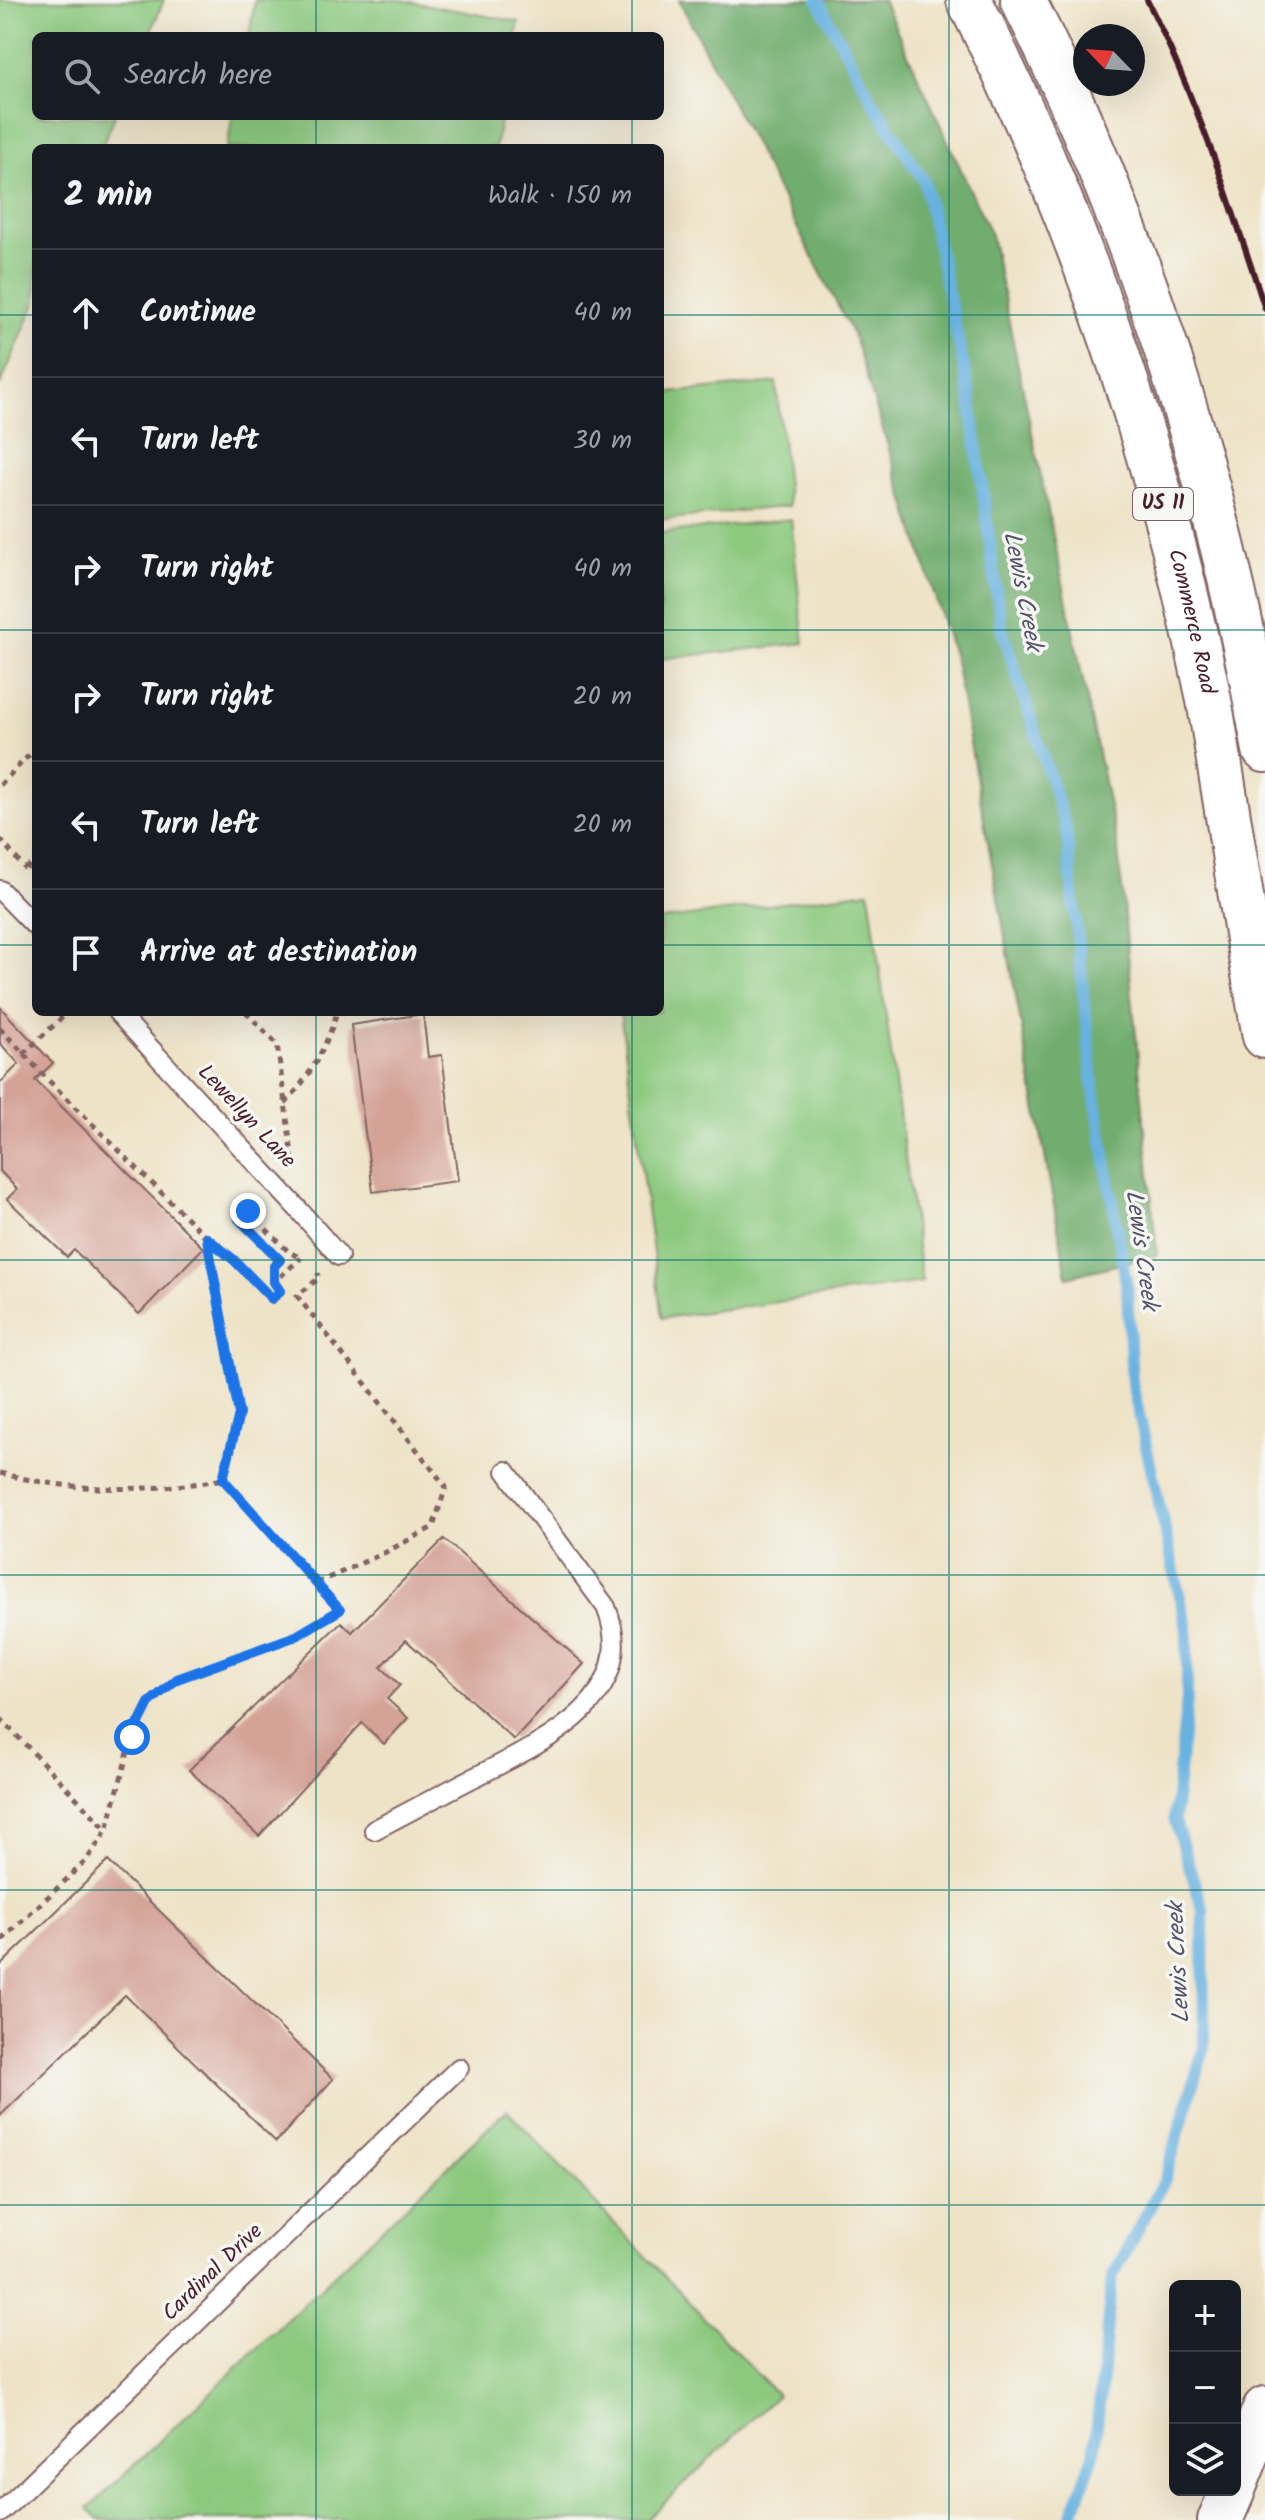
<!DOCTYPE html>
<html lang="en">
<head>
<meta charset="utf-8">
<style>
	:root { --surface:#171b24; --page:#242831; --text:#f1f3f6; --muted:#9ea1a6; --line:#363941 }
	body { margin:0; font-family:Kalam,sans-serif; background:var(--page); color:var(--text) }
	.controls { position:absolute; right:24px; bottom:24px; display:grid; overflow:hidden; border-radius:12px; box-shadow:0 8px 32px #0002 }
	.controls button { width:72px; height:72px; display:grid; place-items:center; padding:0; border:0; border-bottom:2px solid var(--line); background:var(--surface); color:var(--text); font:40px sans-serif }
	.compass { position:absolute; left:1073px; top:24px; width:72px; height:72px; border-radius:50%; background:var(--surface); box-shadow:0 8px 32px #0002; rotate:295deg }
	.stop { position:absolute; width:24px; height:24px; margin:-18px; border:6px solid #1a73e8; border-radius:50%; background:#fff }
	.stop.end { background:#1a73e8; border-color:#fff; box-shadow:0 2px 8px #0008 }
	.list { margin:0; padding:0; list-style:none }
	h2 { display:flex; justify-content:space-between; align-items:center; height:104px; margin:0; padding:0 32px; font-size:34px }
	h2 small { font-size:26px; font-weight:400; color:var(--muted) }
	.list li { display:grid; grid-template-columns:52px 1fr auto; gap:24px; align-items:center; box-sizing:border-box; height:128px; padding:0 32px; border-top:2px solid var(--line) }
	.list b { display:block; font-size:30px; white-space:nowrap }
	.list em { font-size:26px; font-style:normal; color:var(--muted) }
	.icon { flex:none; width:44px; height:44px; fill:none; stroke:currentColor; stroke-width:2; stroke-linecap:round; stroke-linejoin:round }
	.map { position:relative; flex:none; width:1265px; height:2520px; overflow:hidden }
	.search { position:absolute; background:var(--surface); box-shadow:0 8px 32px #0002; left:32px; top:32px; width:632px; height:88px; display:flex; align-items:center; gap:20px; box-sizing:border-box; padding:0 28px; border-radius:12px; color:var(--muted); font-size:30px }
	.panel { position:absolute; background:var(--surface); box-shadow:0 8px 32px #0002; left:32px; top:144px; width:632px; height:872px; border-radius:12px }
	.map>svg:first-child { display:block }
	.green { fill:#8cc97f; stroke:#6b7455; stroke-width:2 }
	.forest { fill:#71ad6e; stroke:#5e664c; stroke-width:2 }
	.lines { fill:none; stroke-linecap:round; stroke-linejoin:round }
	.stream { stroke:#68b1e0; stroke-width:12 }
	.building { fill:#d4a296 }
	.lane-casing { stroke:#836462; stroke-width:22 }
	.primary-casing { stroke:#836462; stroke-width:48 }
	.path { stroke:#836462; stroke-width:5; stroke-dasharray:6 6; stroke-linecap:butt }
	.lane { stroke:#fff; stroke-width:18 }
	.primary { stroke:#fff; stroke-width:44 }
	.rail { stroke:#4a1f2b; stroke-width:6 }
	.route { stroke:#1a73e8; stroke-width:10 }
	.grid { fill:none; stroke:#0f766e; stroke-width:2; stroke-opacity:0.55 }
	.labels { text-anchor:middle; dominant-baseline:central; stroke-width:7; stroke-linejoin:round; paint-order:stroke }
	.shield { fill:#f6f6f2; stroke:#7e6067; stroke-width:2 }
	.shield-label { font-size:20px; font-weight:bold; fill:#4a1f2b }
	.street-label { font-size:22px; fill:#4a1f2b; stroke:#f6f6f2 }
	.water-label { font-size:24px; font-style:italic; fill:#54526a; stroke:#f6f6f2 }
</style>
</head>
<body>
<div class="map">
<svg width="1265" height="2520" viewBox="0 0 1265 2520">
	<rect width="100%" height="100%" fill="#f6f6f2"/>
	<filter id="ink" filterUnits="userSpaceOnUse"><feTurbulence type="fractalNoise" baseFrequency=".0125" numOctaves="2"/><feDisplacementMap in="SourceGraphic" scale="16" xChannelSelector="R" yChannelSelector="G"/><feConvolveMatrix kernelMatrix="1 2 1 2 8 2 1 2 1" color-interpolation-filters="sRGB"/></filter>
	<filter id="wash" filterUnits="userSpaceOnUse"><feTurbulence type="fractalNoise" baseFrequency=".006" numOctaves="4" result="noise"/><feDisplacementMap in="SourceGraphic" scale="32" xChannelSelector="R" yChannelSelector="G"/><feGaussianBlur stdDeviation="1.8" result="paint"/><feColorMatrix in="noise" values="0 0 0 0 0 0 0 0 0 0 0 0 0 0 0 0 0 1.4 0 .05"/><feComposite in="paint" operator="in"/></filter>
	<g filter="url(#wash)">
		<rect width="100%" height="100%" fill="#eee3c7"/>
		<!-- green -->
		<g class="green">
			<path d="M 0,0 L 164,0 L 149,36 L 36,36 L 36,116 L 115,116 L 101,148 L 36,148 L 36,301 L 0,386 Z"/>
			<path d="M 255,0 L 401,0 L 519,22 L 516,36 L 249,36 Z"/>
			<path d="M 233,116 L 501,116 L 495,148 L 227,148 Z"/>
			<path d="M 776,382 L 789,506 L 660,520 L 660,394 Z"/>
			<path d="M 791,519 L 804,643 L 660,659 L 660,533 Z"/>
			<path d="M 869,891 L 922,1282 L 662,1318 L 620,1012 L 660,1012 L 660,920 Z"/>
			<path d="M 507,2110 L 777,2395 L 646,2520 L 99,2520 L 88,2509 Z"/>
		</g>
		<!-- forest -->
		<path class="forest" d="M 679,0 L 883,0 L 991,235 L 1118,849 L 1157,1255 L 1067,1277 L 955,661 L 854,337 Z"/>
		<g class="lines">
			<!-- stream -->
			<path class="stream" d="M 818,0 L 873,102 L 924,181 L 970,396 L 1001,626 L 1066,828 L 1093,1084 L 1127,1288 L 1132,1383 L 1187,1629 L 1187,1699 L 1174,1818 L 1203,1910 L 1204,2048 L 1165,2179 L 1112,2278 L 1094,2455 L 1070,2520"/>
		</g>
		<g id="blocks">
			<!-- building -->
			<g class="building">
				<path d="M 0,1007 L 53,1063 L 35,1080 L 203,1248 L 139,1314 L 74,1250 L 67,1257 L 7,1199 L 17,1189 L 0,1171 L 0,1083 L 19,1064 L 0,1043 Z"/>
				<path d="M 423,1014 L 428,1057 L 442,1055 L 458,1181 L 373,1192 L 351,1025 Z"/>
				<path d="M 444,1539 L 584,1664 L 514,1740 L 406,1640 L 381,1667 L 400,1685 L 387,1699 L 408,1718 L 384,1744 L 362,1723 L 259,1836 L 189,1770 L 341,1622 L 352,1632 Z"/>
				<path d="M 108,1861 L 333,2079 L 276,2142 L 125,1995 L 0,2116 L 0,1966 Z"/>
			</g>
		</g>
	</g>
	<g filter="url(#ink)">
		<use href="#blocks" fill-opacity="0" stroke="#836462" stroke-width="2"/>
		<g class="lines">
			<!-- lane casing -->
			<g class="lane-casing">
				<g id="lane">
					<path d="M 0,890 L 36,927"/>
					<path d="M 117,1012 L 298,1209 L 339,1256"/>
					<path d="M 374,1830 C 405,1814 436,1797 467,1781 C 534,1747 644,1702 606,1607 L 506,1471"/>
					<path d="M 0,2513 L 459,2068"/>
				</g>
			</g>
			<!-- primary casing -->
			<g class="primary-casing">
				<g id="primary">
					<path id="s1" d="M 969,0 C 1081,220 1157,448 1207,690 C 1213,719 1217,749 1222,779 C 1236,865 1249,950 1265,1036"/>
					<path d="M 1023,0 C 1142,236 1220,491 1265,750"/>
					<path d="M 1235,2484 L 1265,2409"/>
					<path d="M 1220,2520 L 1233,2490"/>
				</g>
			</g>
			<!-- path -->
			<g class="path">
				<path d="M 0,785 L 36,748"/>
				<path d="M 0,839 L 25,869"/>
				<path d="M 26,869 L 36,858"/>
				<path d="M 246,1012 L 277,1044 L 293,1162"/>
				<path d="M 387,1012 L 388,1014"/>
				<path d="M 0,1028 L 47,1079 L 207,1238 L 239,1414 L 223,1479 L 340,1610 L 296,1636 L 177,1679 L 149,1703 L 132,1737 L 107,1830 L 86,1861 L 0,1942"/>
				<path d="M 23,1054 L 68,1012"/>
				<path d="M 285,1103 C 310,1077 327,1046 337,1012"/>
				<path d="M 207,1238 L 234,1260 L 272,1299 L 280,1291 L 274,1282 L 301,1258"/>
				<path d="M 274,1282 L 274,1266 L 280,1260 L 239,1219 L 248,1211 L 289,1252 L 301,1258"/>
				<path d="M 0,1473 C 71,1492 151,1493 223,1479"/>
				<path d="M 317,1583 L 386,1552 L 433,1527 L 446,1487 L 297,1296 L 319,1278 L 318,1273"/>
				<path d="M 0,1718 L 107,1830"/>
			</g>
			<!-- lane -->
			<use href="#lane" class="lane"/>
			<!-- primary -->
			<use href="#primary" class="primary"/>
			<!-- rail -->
			<path class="rail" d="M 1147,0 C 1197,99 1231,204 1265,309"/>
		</g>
	</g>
	<g class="lines" filter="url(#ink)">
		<!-- route -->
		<path class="route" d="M 132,1737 L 149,1703 L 177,1679 L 296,1636 L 340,1610 L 223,1479 L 239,1414 L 207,1238 L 234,1260 L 272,1299 L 280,1291 L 274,1282 L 274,1266 L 280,1260 L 239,1219 L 248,1211"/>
	</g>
	<!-- grid -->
	<path class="grid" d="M 316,0 L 316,36M 632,0 L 632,36M 949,0 L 949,2520M 316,116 L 316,148M 632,116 L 632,148M 0,315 L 36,315M 660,315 L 1265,315M 0,630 L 36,630M 660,630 L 1265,630M 0,945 L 36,945M 660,945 L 1265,945M 316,1012 L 316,2520M 632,1012 L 632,2520M 0,1260 L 1265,1260M 0,1575 L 1265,1575M 0,1890 L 1265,1890M 0,2205 L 1265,2205"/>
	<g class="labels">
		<!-- shield labels -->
		<rect class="shield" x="1133" y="488" width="60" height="32" rx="6"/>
		<g class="shield-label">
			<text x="1163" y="504">US 11</text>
		</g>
		<!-- street labels -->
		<g class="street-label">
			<text stroke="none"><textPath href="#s1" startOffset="662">Commerce Road</textPath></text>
			<text transform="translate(246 1117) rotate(47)">Lewellyn Lane</text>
			<text transform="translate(213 2273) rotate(-44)">Cardinal Drive</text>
		</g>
		<!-- water labels -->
		<g class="water-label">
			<text transform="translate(1022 591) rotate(79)">Lewis Creek</text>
			<text transform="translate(1141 1250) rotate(82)">Lewis Creek</text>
			<text transform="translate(1179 1963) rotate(-93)">Lewis Creek</text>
		</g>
	</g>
</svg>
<div class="controls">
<button>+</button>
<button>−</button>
<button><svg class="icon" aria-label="layers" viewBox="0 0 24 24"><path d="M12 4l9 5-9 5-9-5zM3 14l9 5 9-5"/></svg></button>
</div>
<svg class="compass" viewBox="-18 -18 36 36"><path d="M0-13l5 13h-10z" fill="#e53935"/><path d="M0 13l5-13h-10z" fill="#9ea1a6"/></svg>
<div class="stop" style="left:132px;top:1737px"></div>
<div class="stop end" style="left:248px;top:1211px"></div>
<div class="search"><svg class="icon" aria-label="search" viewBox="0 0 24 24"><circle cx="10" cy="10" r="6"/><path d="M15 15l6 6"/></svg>Search here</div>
<section class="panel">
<h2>2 min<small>Walk · 150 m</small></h2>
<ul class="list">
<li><svg class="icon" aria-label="ahead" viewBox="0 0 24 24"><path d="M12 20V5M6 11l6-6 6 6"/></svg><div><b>Continue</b></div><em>40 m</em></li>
<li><svg class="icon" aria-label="left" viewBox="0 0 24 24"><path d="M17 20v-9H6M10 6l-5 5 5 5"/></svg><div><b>Turn left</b></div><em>30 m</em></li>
<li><svg class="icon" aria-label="right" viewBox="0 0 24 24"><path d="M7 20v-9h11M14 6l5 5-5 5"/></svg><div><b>Turn right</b></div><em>40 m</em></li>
<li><svg class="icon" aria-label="right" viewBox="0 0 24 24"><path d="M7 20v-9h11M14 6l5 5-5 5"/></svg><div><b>Turn right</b></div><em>20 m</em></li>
<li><svg class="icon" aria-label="left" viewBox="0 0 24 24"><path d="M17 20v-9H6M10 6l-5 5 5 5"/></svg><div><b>Turn left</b></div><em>20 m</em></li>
<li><svg class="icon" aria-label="arrive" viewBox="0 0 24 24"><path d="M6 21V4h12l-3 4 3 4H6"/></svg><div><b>Arrive at destination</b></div></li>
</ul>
</section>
</div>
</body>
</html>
